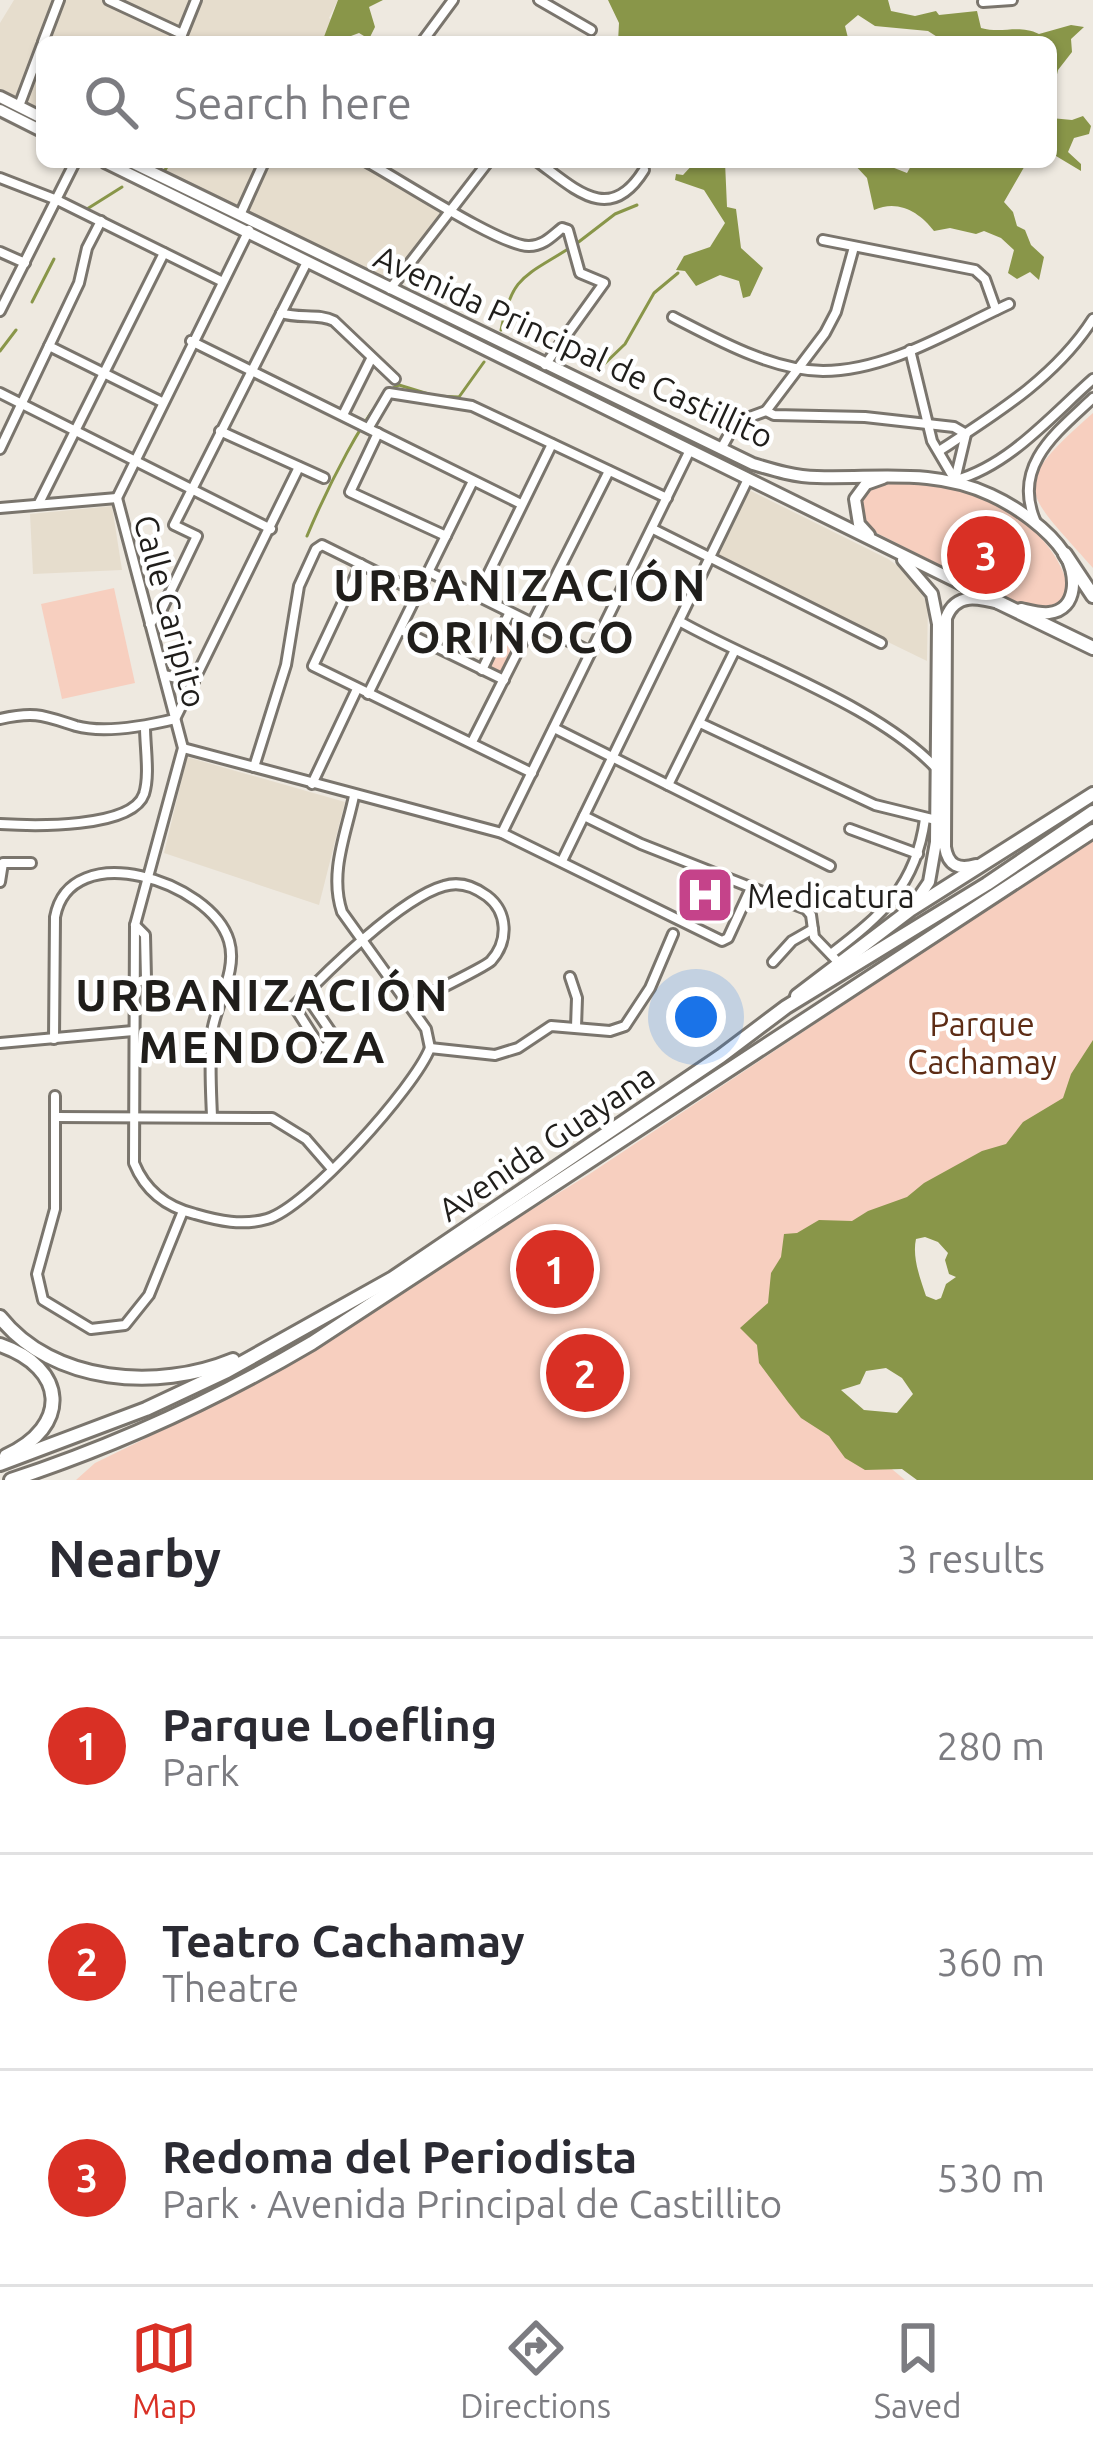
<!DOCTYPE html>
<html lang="en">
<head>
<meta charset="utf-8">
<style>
	:root { --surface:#fff; --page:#f7f7f7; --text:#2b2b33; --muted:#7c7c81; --line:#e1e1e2; --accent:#d93025 }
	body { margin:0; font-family:Ubuntu,sans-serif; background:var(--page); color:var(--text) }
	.you { position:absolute; left:696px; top:1017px; width:42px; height:42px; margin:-30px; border:9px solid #fff; border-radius:50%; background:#1a73e8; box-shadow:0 0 0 18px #1a73e833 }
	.badge { display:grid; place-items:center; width:78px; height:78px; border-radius:50%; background:var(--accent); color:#fff; font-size:39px; font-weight:700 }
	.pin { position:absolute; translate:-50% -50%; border:6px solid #fff; box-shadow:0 3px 12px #0006 }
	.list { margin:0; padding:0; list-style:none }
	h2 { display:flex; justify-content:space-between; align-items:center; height:156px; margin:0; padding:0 48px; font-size:51px }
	h2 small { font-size:39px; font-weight:400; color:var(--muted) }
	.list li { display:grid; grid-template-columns:78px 1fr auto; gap:36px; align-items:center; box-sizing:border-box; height:216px; padding:0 48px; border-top:3px solid var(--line) }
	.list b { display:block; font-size:45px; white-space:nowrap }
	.list p { margin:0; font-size:39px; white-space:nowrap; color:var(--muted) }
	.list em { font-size:39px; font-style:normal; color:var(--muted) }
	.icon { flex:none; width:66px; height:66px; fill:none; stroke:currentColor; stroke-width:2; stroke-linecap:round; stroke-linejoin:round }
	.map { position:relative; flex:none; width:1093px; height:1480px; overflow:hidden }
	.search { position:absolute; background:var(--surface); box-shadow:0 3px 9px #0004; left:36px; right:36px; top:36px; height:132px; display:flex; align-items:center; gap:30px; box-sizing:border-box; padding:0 42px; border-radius:18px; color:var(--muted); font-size:45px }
	.sheet { height:804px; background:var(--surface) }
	nav { display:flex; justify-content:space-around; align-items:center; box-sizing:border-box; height:168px; border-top:3px solid var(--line); background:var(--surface); font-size:33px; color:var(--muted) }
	nav a { display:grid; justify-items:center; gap:6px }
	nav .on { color:var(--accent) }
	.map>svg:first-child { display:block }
	.built { fill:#e6ddcd }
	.green { fill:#f7cfbf }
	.water { fill:#899649; fill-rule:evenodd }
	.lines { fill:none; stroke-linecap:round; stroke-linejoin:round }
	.stream { stroke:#899649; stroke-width:3 }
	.street-casing { stroke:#7a756d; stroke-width:14 }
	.secondary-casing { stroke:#7a756d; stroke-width:16 }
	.primary-casing { stroke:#7a756d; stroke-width:18 }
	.street { stroke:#fff; stroke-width:8 }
	.secondary { stroke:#fff; stroke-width:10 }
	.primary { stroke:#fff; stroke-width:12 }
	.labels { text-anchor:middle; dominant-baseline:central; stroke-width:9; stroke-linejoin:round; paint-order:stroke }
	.street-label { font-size:33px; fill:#201e1b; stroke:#fff }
	.poi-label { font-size:33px; fill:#201e1b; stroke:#fff; text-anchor:start }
	.park-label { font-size:33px; fill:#5d2c15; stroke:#fff }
	.district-label { font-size:45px; font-weight:bold; letter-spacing:3px; fill:#201e1b; stroke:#fff }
</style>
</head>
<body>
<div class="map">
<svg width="1093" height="1480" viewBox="0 0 1093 1480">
	<rect width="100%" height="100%" fill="#eee9e0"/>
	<!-- built -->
	<g class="built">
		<path d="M 14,0 L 338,0 L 329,18 L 333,21 L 322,42 L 42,42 L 42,118 L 0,98 L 0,23 Z"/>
		<path d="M 129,162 L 372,162 L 450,209 L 393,291 Z"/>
		<path d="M 749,490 L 888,559 L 902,569 L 928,603 L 927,661 L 715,558 Z"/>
		<path d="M 112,506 L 122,570 L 33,574 L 30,514 Z"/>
		<path d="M 187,757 L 345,802 L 319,905 L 164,853 Z"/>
	</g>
	<!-- green -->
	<g class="green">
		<path d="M 1093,413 L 1093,568 C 1023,488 1007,489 1093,413 Z"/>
		<path d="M 878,481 C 894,481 911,479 926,481 C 985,488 1058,530 1069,592 L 1054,608 L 1023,607 L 859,524 L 858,497 Z"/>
		<path d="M 114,588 L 135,683 L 62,699 L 41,604 Z"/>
		<path d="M 509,617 L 529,626 L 503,677 L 485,669 Z"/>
		<path d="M 1093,839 L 1093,1046 L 1074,1114 L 812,1259 L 766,1364 L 905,1480 L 76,1480 L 95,1463 L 204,1410 L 588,1175 Z"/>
	</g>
	<!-- water -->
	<g class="water">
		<path d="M 338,0 L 383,0 L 369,7 L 375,27 L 369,39 L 359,33 L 335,42 L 322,42 Z"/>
		<path d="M 608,0 L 888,0 L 891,11 L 915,16 L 936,11 L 939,15 L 977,11 L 981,28 C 1003,34 1018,24 1039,34 L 1071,25 L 1084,27 L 1071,39 L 1072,52 L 1058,70 L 1051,101 L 1051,42 L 945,42 L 928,31 L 875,26 L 858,15 L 845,26 L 849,42 L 618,42 L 619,23 Z"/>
		<path d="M 1083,116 L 1091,126 L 1089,134 L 1074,138 L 1068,152 L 1081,164 L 1081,171 L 1051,153 L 1051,118 L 1072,120 Z"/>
		<path d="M 695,162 L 725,162 L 727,207 L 736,209 L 741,248 L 763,268 L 750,296 L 743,298 L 739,281 L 720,275 L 696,286 L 685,271 L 676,270 L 684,256 L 710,247 L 725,223 L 704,190 L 675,180 L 676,174 L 683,175 Z"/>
		<path d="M 852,162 L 879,162 L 907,173 L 912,164 L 923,162 L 1027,162 L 1004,202 L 1013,212 L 1017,226 L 1025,230 L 1031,245 L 1044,257 L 1039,280 L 1030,272 L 1017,279 L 1008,273 L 1014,250 L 1001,238 L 984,231 L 976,234 L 950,228 L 934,231 C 920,213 899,199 874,210 L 867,178 Z"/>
		<path d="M 1093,1040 L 1093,1480 L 917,1480 L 902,1469 L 865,1470 L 845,1458 L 829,1436 L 801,1418 L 788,1402 L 759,1363 L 757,1345 L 740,1328 L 768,1303 L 771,1273 L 781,1257 L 784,1234 L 797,1233 L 819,1220 L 852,1221 L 868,1211 L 907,1197 L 924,1183 L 982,1151 L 1006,1144 L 1023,1122 L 1063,1098 L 1071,1074 ZM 925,1237 L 938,1242 L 948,1253 L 945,1260 L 949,1274 L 956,1277 L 946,1284 L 941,1298 L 936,1300 L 926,1296 C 920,1278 912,1257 916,1239 ZM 886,1368 L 902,1378 L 913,1394 L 897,1413 L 864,1410 L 841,1390 L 860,1384 L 866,1371 Z"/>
	</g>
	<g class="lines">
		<!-- stream -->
		<g class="stream">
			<path d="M 165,170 L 170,162"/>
			<path d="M 87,209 L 122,187"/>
			<path d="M 576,244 L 615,214 L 637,205"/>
			<path d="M 32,302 L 54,259"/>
			<path d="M 501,330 C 512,276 524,277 568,249"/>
			<path d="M 0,351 L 16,330"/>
			<path d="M 596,372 L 625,344 L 654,293 L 678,273"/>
			<path d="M 307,536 C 320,505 370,395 399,385 L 435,396 L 459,397 L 484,362"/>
		</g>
		<!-- street casing -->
		<g class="street-casing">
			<g id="street">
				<path d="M 109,0 L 182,34"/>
				<path d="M 539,0 L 591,30"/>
				<path d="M 983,2 L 1012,0"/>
				<path d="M 43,42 L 59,0"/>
				<path d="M 179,42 L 196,0"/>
				<path d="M 422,42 L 453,0"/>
				<path d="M 19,106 L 42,45"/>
				<path d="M 367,162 C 397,178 502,247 529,246 C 543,246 551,237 562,228 L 568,230 L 580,273 L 604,283 L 545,365"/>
				<path d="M 538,162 C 576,190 610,225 644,170"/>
				<path d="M 0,178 L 57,200 L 221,281"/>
				<path d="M 240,215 L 264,162"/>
				<path d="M 823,240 L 975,270 L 985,279 L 996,310"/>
				<path d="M 0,252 L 25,263"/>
				<path d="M 390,289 L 488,162"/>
				<path d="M 0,311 L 75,162"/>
				<path d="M 281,313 C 299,319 319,313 334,321 L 395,379"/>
				<path d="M 673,317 C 718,340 771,370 823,371 C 888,371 952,330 1009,304"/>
				<path d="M 191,341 L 521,504"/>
				<path d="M 49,346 L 162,402"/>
				<path d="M 910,350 L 932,441 L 955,480"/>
				<path d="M 0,393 L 271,529"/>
				<path d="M 766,411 L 774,415 L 865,417 L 954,427 L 966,434 L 955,480"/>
				<path d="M 343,415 L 371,359"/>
				<path d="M 369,427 L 389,393 L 472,406 L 667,498"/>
				<path d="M 220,431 L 324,478"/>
				<path d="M 378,433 L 350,492 L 446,536"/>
				<path d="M 0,449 L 79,283 L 87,248 L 101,221"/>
				<path d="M 721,449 L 736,422 L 766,411 L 825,333 L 836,312 L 854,247"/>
				<path d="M 939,451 C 996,414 1056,377 1093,319"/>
				<path d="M 956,480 C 1010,465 1052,415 1093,379"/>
				<path d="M 117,498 L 183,748 L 135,925 L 134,1163 C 145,1190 166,1207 195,1214 C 219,1221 242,1226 267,1219 C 307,1208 415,1087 430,1048"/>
				<path d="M 117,498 L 249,230"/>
				<path d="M 39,503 L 164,253"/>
				<path d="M 0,508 L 117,498"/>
				<path d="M 1035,520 C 1012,465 1057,432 1093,398"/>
				<path d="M 653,529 L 881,643"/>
				<path d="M 361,564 L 313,666 L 532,773"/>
				<path d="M 429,572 L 591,652"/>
				<path d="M 477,597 L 552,444"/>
				<path d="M 679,621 C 757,665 877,705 937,769"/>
				<path d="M 150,624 L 162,609 L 197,536 L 174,525 L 307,262"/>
				<path d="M 401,630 L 504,680"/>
				<path d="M 482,670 L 509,614"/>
				<path d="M 164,675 L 194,682"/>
				<path d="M 368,694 L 473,481"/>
				<path d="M 0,719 C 36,711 44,716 76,726 C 105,734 146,726 175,719 L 299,467"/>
				<path d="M 700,723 L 875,805 L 936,820"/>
				<path d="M 554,728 L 830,866"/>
				<path d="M 472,742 L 609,471"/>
				<path d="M 183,748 L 502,833 L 722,941 L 728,938 L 751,888"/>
				<path d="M 254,767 L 286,665 L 299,586 L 316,549 L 322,545 L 419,593"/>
				<path d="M 312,784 L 357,689"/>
				<path d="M 668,785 L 734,652"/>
				<path d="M 354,796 C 346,834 329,873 342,912 L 426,1029 L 430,1048"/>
				<path d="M 584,816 L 641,844 L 806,909 L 811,915 L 814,937 L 839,963"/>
				<path d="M 0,824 C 32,826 132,829 144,794 C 150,775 145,747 145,727"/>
				<path d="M 850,829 L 918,854"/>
				<path d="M 502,833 L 690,450"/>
				<path d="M 562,861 L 748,479"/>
				<path d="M 0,882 L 3,863 L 31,863"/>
				<path d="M 831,954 C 882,915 916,886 925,819"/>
				<path d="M 773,962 L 792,941 L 813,929"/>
				<path d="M 570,977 L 577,998 L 576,1027"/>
				<path d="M 132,984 L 146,979 L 145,935 L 135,925"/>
				<path d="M 305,994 L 333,1035 L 326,1048 L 320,1047 L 294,1006 C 326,972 401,898 444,886 C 460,881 475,887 487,896 C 508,912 509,941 491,961 C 484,968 424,996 410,1004"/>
				<path d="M 54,1039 L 55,917 C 70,836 211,881 229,941 C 238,971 216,1003 212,1032 C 209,1060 211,1089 212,1117"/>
				<path d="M 0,1043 L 133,1031"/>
				<path d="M 430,1048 L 495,1055 L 518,1048 L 551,1026 L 610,1031 L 625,1026 L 650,988 L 673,934"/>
				<path d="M 55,1096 L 55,1209 L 37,1274 L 43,1300 L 91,1329 L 125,1325 L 149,1295 L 183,1211"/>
				<path d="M 55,1117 L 272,1118 L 306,1139 L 332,1169"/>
			</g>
		</g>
		<!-- secondary casing -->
		<g class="secondary-casing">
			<g id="secondary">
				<path d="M 0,97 L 42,118"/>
				<path d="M 0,110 L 42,131"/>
				<path d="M 105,162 L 984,595"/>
				<path d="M 131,162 L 753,464 C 773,470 796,477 817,477 C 877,479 934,468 991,495 C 1017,507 1048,529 1064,553 C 1077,572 1079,610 1049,613 C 1040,614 1030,611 1021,609"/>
				<path d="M 869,535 L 859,524 L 855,499 L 866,484 L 883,478"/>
				<path d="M 903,560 L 932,594 L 938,624 L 936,842 L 929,882 L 912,907"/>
				<path d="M 976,865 C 959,870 948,866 945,847 L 946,618 C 956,591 980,598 1003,604"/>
			</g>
		</g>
		<!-- primary casing -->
		<g class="primary-casing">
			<g id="primary">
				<path d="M 1065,554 L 1093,596"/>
				<path d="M 998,602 L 1093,648"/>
				<path d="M 797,996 L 910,910 L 1093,794"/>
				<path d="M 0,1317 C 53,1384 158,1391 233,1360"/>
				<path d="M 0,1345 C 67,1368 71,1426 6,1456"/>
				<path d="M 0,1464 L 146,1409 L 227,1371 L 393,1278 L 721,1056 L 786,1007 L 987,884 L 1093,812"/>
				<path d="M 11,1480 C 115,1446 217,1399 312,1343 L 1093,831"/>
			</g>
		</g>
		<!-- street -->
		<use href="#street" class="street"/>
		<!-- secondary -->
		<use href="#secondary" class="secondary"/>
		<!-- primary -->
		<use href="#primary" class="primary"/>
	</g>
	<!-- icons -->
	<defs>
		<g id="hospital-square" transform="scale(3)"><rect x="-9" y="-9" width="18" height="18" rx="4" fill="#c5438a" stroke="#fff"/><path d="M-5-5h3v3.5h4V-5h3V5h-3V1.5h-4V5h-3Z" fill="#fff"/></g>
	</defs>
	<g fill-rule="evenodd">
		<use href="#hospital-square" x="705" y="895"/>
	</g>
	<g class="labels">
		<!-- street labels -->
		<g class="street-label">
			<text transform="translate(574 346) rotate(25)">Avenida Principal de Castillito</text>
			<text transform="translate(171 611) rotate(75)">Calle Caripito</text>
			<text transform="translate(546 1142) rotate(-34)">Avenida Guayana</text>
		</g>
		<!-- poi labels -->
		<g class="poi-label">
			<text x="747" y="895">Medicatura</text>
		</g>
		<!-- park labels -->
		<g class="park-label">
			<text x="982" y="1023">Parque<tspan x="982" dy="38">Cachamay</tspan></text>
		</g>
		<!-- district labels -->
		<g class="district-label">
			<text x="521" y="584">URBANIZACIÓN<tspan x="521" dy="52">ORINOCO</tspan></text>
			<text x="263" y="994">URBANIZACIÓN<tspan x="263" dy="52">MENDOZA</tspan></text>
		</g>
	</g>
</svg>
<div class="you"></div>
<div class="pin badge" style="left:555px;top:1269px">1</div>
<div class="pin badge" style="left:585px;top:1373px">2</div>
<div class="pin badge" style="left:986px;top:555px">3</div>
<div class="search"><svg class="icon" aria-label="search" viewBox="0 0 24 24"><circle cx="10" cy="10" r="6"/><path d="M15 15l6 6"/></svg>Search here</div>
</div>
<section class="sheet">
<h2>Nearby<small>3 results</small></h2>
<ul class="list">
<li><span class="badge">1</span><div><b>Parque Loefling</b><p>Park</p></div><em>280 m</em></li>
<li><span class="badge">2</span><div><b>Teatro Cachamay</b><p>Theatre</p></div><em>360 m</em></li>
<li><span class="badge">3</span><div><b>Redoma del Periodista</b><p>Park · Avenida Principal de Castillito</p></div><em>530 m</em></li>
</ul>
</section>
<nav>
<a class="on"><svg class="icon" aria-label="map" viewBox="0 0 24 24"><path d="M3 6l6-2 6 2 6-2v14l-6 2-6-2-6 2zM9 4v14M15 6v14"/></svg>Map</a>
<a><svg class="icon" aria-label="directions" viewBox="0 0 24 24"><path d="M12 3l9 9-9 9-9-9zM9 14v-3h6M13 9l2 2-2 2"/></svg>Directions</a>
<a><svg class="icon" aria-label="saved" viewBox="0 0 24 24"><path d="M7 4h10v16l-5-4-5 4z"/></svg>Saved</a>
</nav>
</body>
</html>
